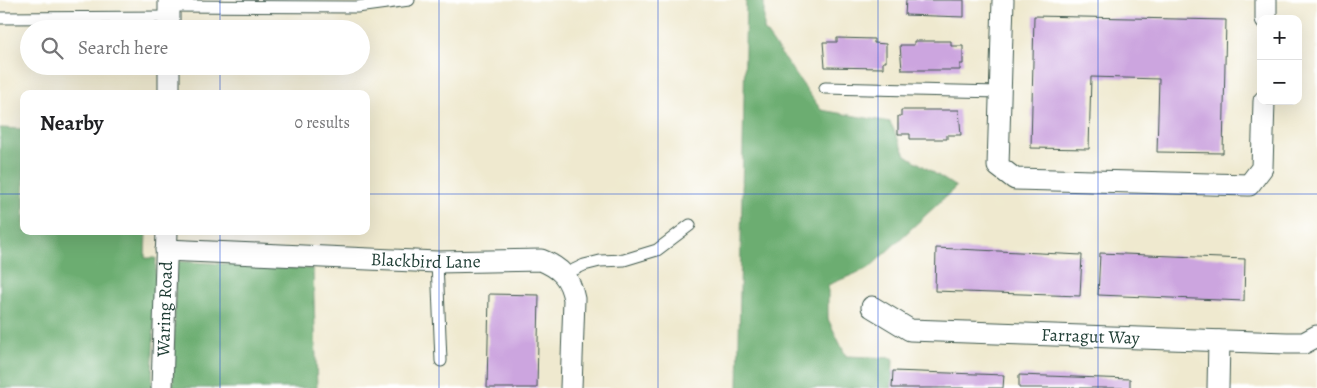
<!DOCTYPE html>
<html lang="en">
<head>
<meta charset="utf-8">
<style>
	:root { --surface:#fff; --page:#f6f6f6; --text:#202124; --muted:#757577; --line:#e0e0e0 }
	body { margin:0; font-family:Alegreya,serif; background:var(--page); color:var(--text) }
	.controls { position:absolute; right:15px; top:15px; display:grid; overflow:hidden; border-radius:10px; box-shadow:0 5px 20px #0002 }
	.controls button { width:45px; height:45px; display:grid; place-items:center; padding:0; border:0; border-bottom:1px solid var(--line); background:var(--surface); color:var(--text); font:25px sans-serif }
	.list { margin:0; padding:0; list-style:none }
	h2 { display:flex; justify-content:space-between; align-items:center; height:65px; margin:0; padding:0 20px; font-size:21px }
	h2 small { font-size:16px; font-weight:400; color:var(--muted) }
	.icon { flex:none; width:28px; height:28px; fill:none; stroke:currentColor; stroke-width:2; stroke-linecap:round; stroke-linejoin:round }
	.map { position:relative; flex:none; width:1317px; height:388px; overflow:hidden }
	.search { position:absolute; background:var(--surface); box-shadow:0 5px 20px #0002; left:20px; top:20px; width:350px; height:55px; display:flex; align-items:center; gap:12px; box-sizing:border-box; padding:0 18px; border-radius:28px; color:var(--muted); font-size:19px }
	.panel { position:absolute; background:var(--surface); box-shadow:0 5px 20px #0002; left:20px; top:90px; width:350px; height:145px; border-radius:10px }
	.map>svg:first-child { display:block }
	.forest { fill:#6cad71; stroke:#467552 }
	.building { fill:#cca5df }
	.lines { fill:none; stroke-linecap:round; stroke-linejoin:round }
	.service-casing { stroke:#3e574b; stroke-width:13 }
	.minor-casing { stroke:#3e574b; stroke-width:23 }
	.service { stroke:#fff; stroke-width:11 }
	.minor { stroke:#fff; stroke-width:21 }
	.grid { fill:none; stroke:#1d4ed8; stroke-width:1; stroke-opacity:0.55 }
	.labels { text-anchor:middle; dominant-baseline:central; stroke-width:5; stroke-linejoin:round; paint-order:stroke }
	.street-label { font-size:18px; fill:#1f3d34; stroke:#fff }
</style>
</head>
<body>
<div class="map">
<svg width="1317" height="388" viewBox="0 0 1317 388">
	<rect width="100%" height="100%" fill="#fff"/>
	<filter id="ink" filterUnits="userSpaceOnUse"><feTurbulence type="fractalNoise" baseFrequency=".02" numOctaves="2"/><feDisplacementMap in="SourceGraphic" scale="10" xChannelSelector="R" yChannelSelector="G"/><feConvolveMatrix kernelMatrix="1 2 1 2 8 2 1 2 1" color-interpolation-filters="sRGB"/></filter>
	<filter id="wash" filterUnits="userSpaceOnUse"><feTurbulence type="fractalNoise" baseFrequency=".0096" numOctaves="4" result="noise"/><feDisplacementMap in="SourceGraphic" scale="20" xChannelSelector="R" yChannelSelector="G"/><feGaussianBlur stdDeviation="1.12" result="paint"/><feColorMatrix in="noise" values="0 0 0 0 0 0 0 0 0 0 0 0 0 0 0 0 0 1.4 0 .05"/><feComposite in="paint" operator="in"/></filter>
	<g filter="url(#wash)">
		<rect width="100%" height="100%" fill="#efe9cf"/>
		<!-- forest -->
		<g class="forest">
			<path d="M 746,0 L 764,0 L 764,30 L 821,110 L 890,122 L 906,155 L 956,187 L 869,268 L 828,285 L 828,319 L 846,356 L 893,358 L 892,388 L 738,388 Z"/>
			<path d="M 0,128 L 24,129 L 24,231 L 146,231 L 145,258 L 156,258 L 152,388 L 0,388 Z"/>
			<path d="M 176,261 L 313,269 L 317,388 L 173,388 Z"/>
		</g>
		<g id="blocks">
			<!-- building -->
			<g class="building">
				<path d="M 906,0 L 964,0 L 964,17 L 905,15 Z"/>
				<path d="M 1034,16 L 1226,20 L 1223,153 L 1157,152 L 1159,79 L 1091,77 L 1089,149 L 1031,148 Z"/>
				<path d="M 837,38 L 874,39 L 874,43 L 886,44 L 886,62 L 883,62 L 883,68 L 825,67 L 823,42 L 837,42 Z"/>
				<path d="M 914,41 L 951,41 L 951,46 L 963,46 L 963,64 L 960,64 L 960,70 L 902,70 L 900,45 L 914,45 Z"/>
				<path d="M 901,110 L 959,110 L 961,135 L 947,135 L 947,139 L 910,139 L 910,134 L 898,134 L 898,116 L 901,116 Z"/>
				<path d="M 936,248 L 1082,255 L 1080,296 L 935,291 Z"/>
				<path d="M 1100,253 L 1245,259 L 1244,301 L 1098,295 Z"/>
				<path d="M 489,294 L 539,295 L 537,388 L 487,388 Z"/>
				<path d="M 893,371 L 1004,375 L 1003,388 L 892,388 Z"/>
				<path d="M 1019,375 L 1130,379 L 1130,388 L 1019,388 Z"/>
			</g>
		</g>
	</g>
	<g filter="url(#ink)">
		<use href="#blocks" fill-opacity="0" stroke="#3e574b" stroke-width="1"/>
		<g class="lines">
			<!-- service casing -->
			<g class="service-casing">
				<g id="service">
					<path d="M 169,6 L 357,7 L 409,0"/>
					<path d="M 0,18 L 169,17"/>
					<path d="M 825,88 L 1000,92"/>
					<path d="M 437,262 L 441,361"/>
					<path d="M 565,274 L 584,265 L 600,261 L 624,260 L 657,250 L 690,225"/>
				</g>
			</g>
			<!-- minor casing -->
			<g class="minor-casing">
				<g id="minor">
					<path d="M 1003,0 L 998,166 L 1015,179 L 1249,185 L 1262,168 L 1264,101"/>
					<path d="M 1266,19 L 1266,0"/>
					<path d="M 169,29 L 169,0"/>
					<path d="M 169,94 L 169,66"/>
					<path id="s1" d="M 166,250 L 437,262 L 541,260 C 561,268 570,278 574,299 L 571,388"/>
					<path id="s2" d="M 872,307 L 910,330 L 1287,343 L 1304,343 L 1317,336"/>
					<path id="s3" d="M 162,388 L 167,231"/>
					<path d="M 1218,388 L 1219,341"/>
				</g>
			</g>
			<!-- service -->
			<use href="#service" class="service"/>
			<!-- minor -->
			<use href="#minor" class="minor"/>
		</g>
	</g>
	<!-- grid -->
	<path class="grid" d="M 220,0 L 220,29M 439,0 L 439,388M 658,0 L 658,388M 878,0 L 878,388M 1098,0 L 1098,388M 220,66 L 220,94M 0,194 L 24,194M 366,194 L 1317,194M 220,231 L 220,388"/>
	<g class="labels">
		<!-- street labels -->
		<g class="street-label">
			<text stroke="none"><textPath href="#s1" startOffset="260">Blackbird Lane</textPath></text>
			<text stroke="none"><textPath href="#s3" startOffset="79">Waring Road</textPath></text>
			<text stroke="none"><textPath href="#s2" startOffset="225">Farragut Way</textPath></text>
		</g>
	</g>
</svg>
<div class="controls">
<button>+</button>
<button>−</button>
</div>
<div class="search"><svg class="icon" aria-label="search" viewBox="0 0 24 24"><circle cx="10" cy="10" r="6"/><path d="M15 15l6 6"/></svg>Search here</div>
<section class="panel">
<h2>Nearby<small>0 results</small></h2>
<ul class="list">
</ul>
</section>
</div>
</body>
</html>
